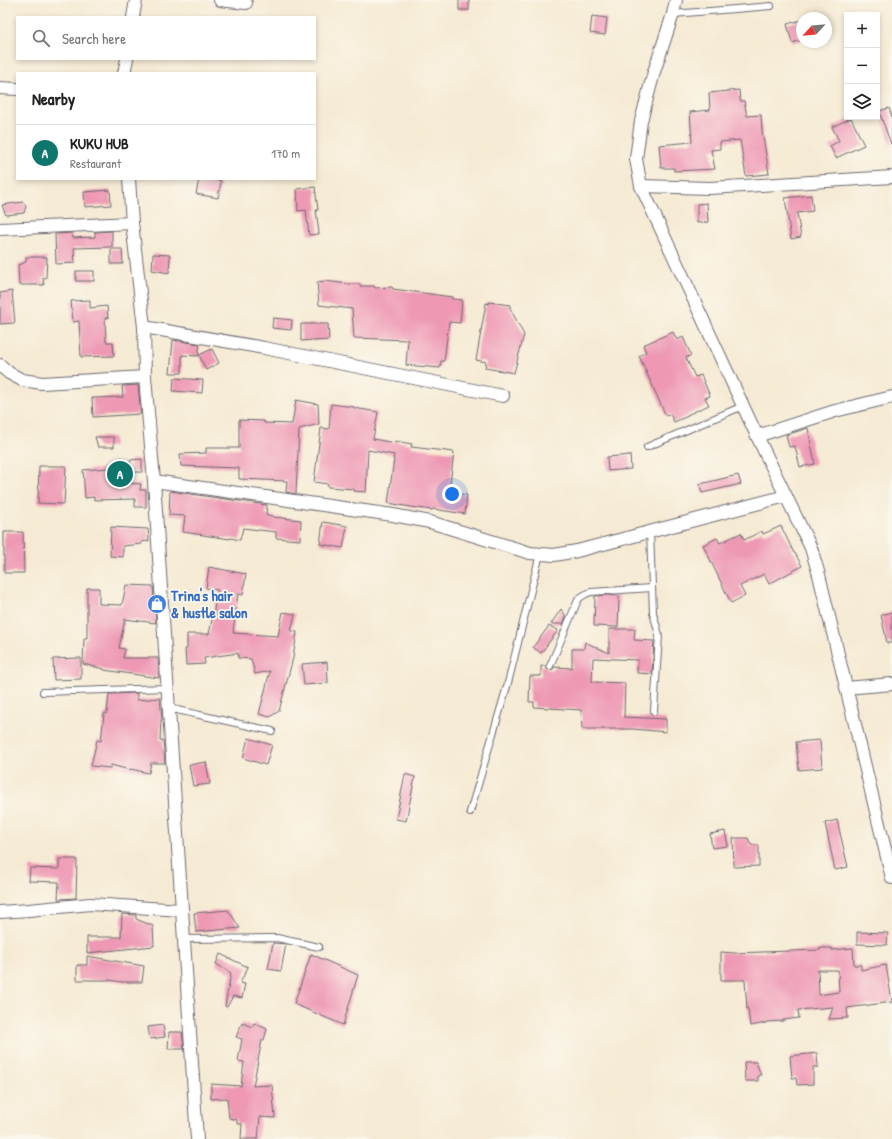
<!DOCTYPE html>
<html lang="en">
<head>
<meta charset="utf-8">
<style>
	:root { --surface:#fff; --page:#f6f6f6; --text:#222; --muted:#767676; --line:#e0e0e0; --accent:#0f766e }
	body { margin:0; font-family:"Patrick Hand",sans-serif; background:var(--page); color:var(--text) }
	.controls { position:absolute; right:12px; top:12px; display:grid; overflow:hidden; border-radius:0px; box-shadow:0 2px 6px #0003 }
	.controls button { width:36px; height:36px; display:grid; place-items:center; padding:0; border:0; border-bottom:1px solid var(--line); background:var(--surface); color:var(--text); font:20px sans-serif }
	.compass { position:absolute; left:796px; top:12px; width:36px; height:36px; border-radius:50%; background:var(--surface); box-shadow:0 2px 6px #0003; rotate:244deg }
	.you { position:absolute; left:452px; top:494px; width:14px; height:14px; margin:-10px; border:3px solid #fff; border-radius:50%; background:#1a73e8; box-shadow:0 0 0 6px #1a73e833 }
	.badge { display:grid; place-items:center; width:26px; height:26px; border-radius:50%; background:var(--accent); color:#fff; font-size:13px; font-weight:700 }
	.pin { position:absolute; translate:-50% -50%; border:2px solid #fff; box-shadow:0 1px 4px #0006 }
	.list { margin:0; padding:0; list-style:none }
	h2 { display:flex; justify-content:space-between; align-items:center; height:52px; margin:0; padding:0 16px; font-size:17px }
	h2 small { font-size:13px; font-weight:400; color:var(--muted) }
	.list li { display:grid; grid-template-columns:26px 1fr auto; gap:12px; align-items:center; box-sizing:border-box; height:56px; padding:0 16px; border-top:1px solid var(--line) }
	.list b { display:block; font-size:15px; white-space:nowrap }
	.list p { margin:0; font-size:13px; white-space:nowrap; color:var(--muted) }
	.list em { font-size:13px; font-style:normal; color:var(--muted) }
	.icon { flex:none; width:22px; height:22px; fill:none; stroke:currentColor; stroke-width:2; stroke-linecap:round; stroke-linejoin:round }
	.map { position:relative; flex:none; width:892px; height:1139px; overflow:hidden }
	.search { position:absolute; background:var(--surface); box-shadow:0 2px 6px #0003; left:16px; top:16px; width:300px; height:44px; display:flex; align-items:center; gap:10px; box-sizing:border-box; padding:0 14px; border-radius:0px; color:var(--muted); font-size:15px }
	.panel { position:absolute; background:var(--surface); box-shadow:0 2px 6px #0003; left:16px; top:72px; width:300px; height:108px; border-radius:0px }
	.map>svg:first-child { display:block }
	.building { fill:#ee98b4; fill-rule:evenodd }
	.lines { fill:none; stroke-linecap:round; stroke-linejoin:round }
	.service-casing { stroke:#6c6870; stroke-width:8 }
	.minor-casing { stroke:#6c6870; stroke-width:14 }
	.service { stroke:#fff; stroke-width:6 }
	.minor { stroke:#fff; stroke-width:12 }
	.labels { text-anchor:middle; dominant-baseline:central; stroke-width:3.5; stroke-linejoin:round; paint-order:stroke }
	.shop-label { font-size:15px; font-weight:bold; fill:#366cbe; stroke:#fbf7ec; text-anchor:start }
</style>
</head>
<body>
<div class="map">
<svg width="892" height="1139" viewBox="0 0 892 1139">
	<rect width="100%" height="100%" fill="#fbf7ec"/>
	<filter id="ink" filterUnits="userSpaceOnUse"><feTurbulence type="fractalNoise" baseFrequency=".025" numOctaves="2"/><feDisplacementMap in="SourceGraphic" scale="8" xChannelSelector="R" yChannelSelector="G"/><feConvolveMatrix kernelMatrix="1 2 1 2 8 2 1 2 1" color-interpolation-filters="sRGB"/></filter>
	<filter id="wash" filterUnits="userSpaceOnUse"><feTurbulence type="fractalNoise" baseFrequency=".012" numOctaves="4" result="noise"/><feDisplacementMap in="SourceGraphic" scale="16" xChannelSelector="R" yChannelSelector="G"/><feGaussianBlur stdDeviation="0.9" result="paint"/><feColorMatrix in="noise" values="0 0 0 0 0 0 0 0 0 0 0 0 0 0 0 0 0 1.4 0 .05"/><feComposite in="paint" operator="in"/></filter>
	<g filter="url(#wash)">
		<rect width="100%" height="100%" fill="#f5ead3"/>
		<g id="blocks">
			<!-- building -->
			<g class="building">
				<rect x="459" y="0" width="10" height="10"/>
				<path d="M 592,16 L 607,18 L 605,35 L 590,33 Z"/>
				<path d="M 802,20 L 802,40 L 792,43 L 787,24 Z"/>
				<path d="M 739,90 L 740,101 L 744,101 L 747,116 L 761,115 L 762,130 L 769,174 L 746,176 L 740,140 L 720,142 L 720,149 L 711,150 L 715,169 L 674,171 L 674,168 L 661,168 L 659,145 L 692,142 L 690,112 L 710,110 L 709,93 Z"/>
				<path d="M 889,108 L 892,117 L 892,143 L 891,144 L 879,111 Z"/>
				<path d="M 851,118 L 864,145 L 836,158 L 830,146 L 839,141 L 832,127 Z"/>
				<path d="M 199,179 L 213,179 L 221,181 L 218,198 L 196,194 Z"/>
				<path d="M 315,187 L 318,210 L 316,210 L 319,234 L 309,235 L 306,210 L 298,211 L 297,189 Z"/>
				<path d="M 110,190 L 111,205 L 85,207 L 84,192 Z"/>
				<path d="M 811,195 L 813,211 L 797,213 L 801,237 L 791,239 L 785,198 Z"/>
				<path d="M 23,202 L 26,206 L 24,213 L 6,215 L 2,205 Z"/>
				<path d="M 707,203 L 708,222 L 697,223 L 697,204 Z"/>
				<path d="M 112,231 L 112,247 L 74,248 L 75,263 L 56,264 L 55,234 L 71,233 L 73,238 L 95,237 L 95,232 Z"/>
				<path d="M 111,249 L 122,249 L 123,264 L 111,264 Z"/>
				<path d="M 153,254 L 170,255 L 169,273 L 152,270 Z"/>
				<path d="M 26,257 L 47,257 L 46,278 L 43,278 L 44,285 L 19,285 L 18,265 L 26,262 Z"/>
				<rect x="76" y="271" width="18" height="10"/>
				<path d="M 325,281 L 348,284 L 360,284 L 360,286 L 374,286 L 375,288 L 392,287 L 393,289 L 452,297 L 452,299 L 462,300 L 460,323 L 449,322 L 444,361 L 441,361 L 440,368 L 406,365 L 408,340 L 354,338 L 352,309 L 319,305 L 317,282 Z"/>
				<path d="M 12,291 L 15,323 L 0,324 L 0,293 Z"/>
				<path d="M 90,300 L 90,308 L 107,306 L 108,318 L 105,318 L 106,342 L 113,342 L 114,356 L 81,357 L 79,321 L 73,322 L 71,301 Z"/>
				<path d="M 489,302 L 510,305 L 510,308 L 524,335 L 514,373 L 485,368 L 486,362 L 476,360 L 486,303 L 489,304 Z"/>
				<path d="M 273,318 L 292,320 L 291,330 L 272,328 Z"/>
				<path d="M 301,324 L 328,324 L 329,340 L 313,341 L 313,340 L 301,341 Z"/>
				<path d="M 673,332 L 677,340 L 683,337 L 691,355 L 686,358 L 695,377 L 701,375 L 710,396 L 705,398 L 709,405 L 687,415 L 688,416 L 674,422 L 670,414 L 666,416 L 639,356 L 646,352 L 643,345 Z"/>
				<path d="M 173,340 L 200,344 L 198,356 L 182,355 L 182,373 L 170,373 Z"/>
				<path d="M 212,349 L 219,363 L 206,370 L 199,355 Z"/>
				<path d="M 174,378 L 203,380 L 202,393 L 173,391 Z"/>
				<path d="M 138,385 L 141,414 L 93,417 L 92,398 L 123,397 L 122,386 Z"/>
				<path d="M 296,400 L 318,404 L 319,424 L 299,429 L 296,494 L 286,492 L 287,481 L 239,479 L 239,468 L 181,466 L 180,454 L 206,453 L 206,448 L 239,448 L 239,420 L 264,421 L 264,423 L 292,424 Z"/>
				<path d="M 331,404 L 354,407 L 354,408 L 378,412 L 373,439 L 395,443 L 395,441 L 412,444 L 411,447 L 454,452 L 449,492 L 467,495 L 465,514 L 433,509 L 432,510 L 411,507 L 388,503 L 394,459 L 393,459 L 394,455 L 368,450 L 366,492 L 354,491 L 354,489 L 328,487 L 328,484 L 314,482 L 321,428 L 329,429 Z"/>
				<path d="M 808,428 L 815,464 L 800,467 L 795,446 L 789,447 L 786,435 Z"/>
				<path d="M 95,437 L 114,437 L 114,447 L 98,447 Z"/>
				<path d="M 630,455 L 631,469 L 608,471 L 607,457 Z"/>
				<path d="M 142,459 L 142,472 L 131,472 L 130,460 Z"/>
				<path d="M 39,466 L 66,466 L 64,504 L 38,503 Z"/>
				<path d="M 122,467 L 122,483 L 141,484 L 140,490 L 146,490 L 146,507 L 135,507 L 135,499 L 94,500 L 94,497 L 85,498 L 83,470 Z"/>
				<path d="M 738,475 L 741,484 L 702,493 L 700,484 Z"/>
				<path d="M 170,491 L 267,505 L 266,515 L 273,516 L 273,517 L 301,520 L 300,540 L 276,538 L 276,532 L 243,528 L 240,540 L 230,538 L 230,539 L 183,532 L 185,516 L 169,515 Z"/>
				<path d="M 323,522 L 347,526 L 343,548 L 320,544 Z"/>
				<path d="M 781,526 L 794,553 L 795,553 L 802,566 L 769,584 L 764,574 L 740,586 L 745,596 L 731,603 L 703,545 L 717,538 L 720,543 L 741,533 L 744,540 L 762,531 L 763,534 Z"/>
				<path d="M 111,527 L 148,529 L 149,541 L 141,542 L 142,544 L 123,546 L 123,557 L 110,556 Z"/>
				<path d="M 4,532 L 23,532 L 24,573 L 4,573 Z"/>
				<path d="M 209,567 L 246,574 L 243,595 L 238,594 L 233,633 L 278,636 L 283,612 L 295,614 L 291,631 L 297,632 L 293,658 L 279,711 L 270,717 L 259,714 L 270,671 L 255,674 L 251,659 L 238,658 L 238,653 L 204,658 L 205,664 L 186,665 L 185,649 L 187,649 L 187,634 L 209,634 L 218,590 L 206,588 Z"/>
				<path d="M 126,585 L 153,586 L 156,623 L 125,619 L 119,648 L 125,649 L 123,658 L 158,658 L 159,678 L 104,670 L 104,669 L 83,664 L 84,638 L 87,638 L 87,588 L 99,588 L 99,604 L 122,605 Z"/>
				<path d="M 608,595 L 619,596 L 618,627 L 594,626 L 595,596 Z"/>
				<path d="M 561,609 L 566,616 L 563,624 L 551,624 Z"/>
				<path d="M 892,612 L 892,643 L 887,643 L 881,615 Z"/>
				<path d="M 549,626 L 558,630 L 541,653 L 533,647 Z"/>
				<path d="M 609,629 L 635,629 L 634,640 L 654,641 L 652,674 L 637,673 L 638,660 L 593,658 L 592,682 L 625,683 L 624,717 L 666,719 L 666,732 L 633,729 L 582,729 L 581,710 L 534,707 L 534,702 L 529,702 L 530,676 L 541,676 L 541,666 L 546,666 L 547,669 L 550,670 L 553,669 L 554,667 L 572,668 L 572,649 L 584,649 L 585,642 L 609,653 Z"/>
				<path d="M 81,658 L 81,679 L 54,680 L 53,659 Z"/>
				<path d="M 327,662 L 328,683 L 304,685 L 302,664 Z"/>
				<path d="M 137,693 L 137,700 L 160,698 L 162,720 L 161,720 L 160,740 L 163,740 L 165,763 L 151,763 L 149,773 L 130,769 L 130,770 L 111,765 L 110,768 L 91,766 L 97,740 L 101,741 L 104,714 L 107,713 L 109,694 Z"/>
				<path d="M 248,738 L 272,745 L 266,765 L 243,758 Z"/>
				<path d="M 820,740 L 822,768 L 799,770 L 796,742 Z"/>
				<path d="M 206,762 L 210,784 L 193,786 L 189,765 Z"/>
				<path d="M 405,774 L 415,777 L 406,821 L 396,819 Z"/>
				<path d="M 837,820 L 848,867 L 835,870 L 825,823 Z"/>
				<path d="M 725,831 L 728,846 L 712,848 L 710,834 Z"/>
				<path d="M 733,838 L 748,838 L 751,845 L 759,845 L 759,866 L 734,867 Z"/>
				<path d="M 59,859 L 77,859 L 76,898 L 58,899 L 59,882 L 29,881 L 30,868 L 59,869 Z"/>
				<path d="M 228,910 L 240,928 L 196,932 L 194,913 Z"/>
				<path d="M 122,914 L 136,915 L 136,919 L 153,926 L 154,946 L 87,953 L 87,937 L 121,937 Z"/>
				<path d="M 857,932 L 888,933 L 887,945 L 857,944 Z"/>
				<path d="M 273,943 L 286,944 L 281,971 L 268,969 Z"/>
				<path d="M 820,948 L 832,948 L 832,950 L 853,948 L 854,965 L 861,965 L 861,970 L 886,965 L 892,1002 L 847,1008 L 848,1018 L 829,1019 L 833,1007 L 798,1010 L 799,1018 L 783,1020 L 783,1021 L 766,1022 L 766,1023 L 750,1026 L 748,1009 L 747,1009 L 745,980 L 721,980 L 721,952 L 734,953 L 820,950 ZM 818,970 L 838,970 L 839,992 L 819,995 Z"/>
				<path d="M 220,954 L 248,967 L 240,983 L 245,984 L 242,998 L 233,996 L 227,1007 L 225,1006 L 231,973 L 216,964 Z"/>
				<path d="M 311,954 L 358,975 L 343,1025 L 294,1004 Z"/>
				<path d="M 87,956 L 144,966 L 142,982 L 122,982 L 109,980 L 77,980 L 77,965 L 87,965 Z"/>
				<path d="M 242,1023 L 252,1027 L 254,1023 L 267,1029 L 264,1040 L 262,1040 L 253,1086 L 272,1085 L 275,1118 L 260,1117 L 258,1139 L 241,1139 L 242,1124 L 237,1124 L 237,1120 L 229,1118 L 227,1098 L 211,1099 L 211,1084 L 241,1086 L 244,1062 L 238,1061 L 242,1039 L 236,1037 Z"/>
				<path d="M 163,1025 L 165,1037 L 150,1039 L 148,1027 Z"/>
				<path d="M 169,1032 L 182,1032 L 184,1049 L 168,1049 Z"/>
				<path d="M 817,1053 L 818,1067 L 813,1067 L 813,1084 L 797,1085 L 796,1078 L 792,1078 L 790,1056 Z"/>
				<path d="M 744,1062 L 756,1062 L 761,1075 L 758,1075 L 758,1081 L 745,1081 Z"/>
			</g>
		</g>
	</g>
	<g filter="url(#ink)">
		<use href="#blocks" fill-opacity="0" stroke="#6c6870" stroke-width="1"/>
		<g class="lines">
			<!-- service casing -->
			<g class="service-casing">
				<g id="service">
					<path d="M 673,14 L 771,6"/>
					<path d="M 647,447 L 743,406"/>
					<path d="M 650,532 L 653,613 L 659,635 L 654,711"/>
					<path d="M 550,666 L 578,600 C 581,596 585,594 591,592 L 652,588"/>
					<path d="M 43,692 L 167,688"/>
					<path d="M 168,708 L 272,731"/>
					<path d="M 470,812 L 508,683 L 540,554"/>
					<path d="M 183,939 L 277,938 L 319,947"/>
				</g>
			</g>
			<!-- minor casing -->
			<g class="minor-casing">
				<g id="minor">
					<path d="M 220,0 L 246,3"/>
					<path d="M 676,0 L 673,14 L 654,72 L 641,121 L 636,159 L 641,186 L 757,436 L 811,548 L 819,575 L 892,878"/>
					<path d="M 133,17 L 136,0"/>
					<path d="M 124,73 L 127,59"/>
					<path d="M 0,88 L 17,89"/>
					<path d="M 129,179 L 132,223 L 144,327 L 145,377 L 154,481 L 197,1139"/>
					<path d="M 641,186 L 710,188 L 892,177"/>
					<path d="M 0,229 L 132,223"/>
					<path d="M 144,327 L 264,348 L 503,396"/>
					<path d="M 0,365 L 9,373 L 22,380 L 42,383 L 145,377"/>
					<path d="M 757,436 L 835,411 L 892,397"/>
					<path d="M 154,481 L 393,515 L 430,522 L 530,553 L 554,555 L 577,551 L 786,496"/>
					<path d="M 846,688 L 892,684"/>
					<path d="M 0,912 L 29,910 L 90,904 L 181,910"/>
				</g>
			</g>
			<!-- service -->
			<use href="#service" class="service"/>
			<!-- minor -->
			<use href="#minor" class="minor"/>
		</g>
	</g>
	<!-- icons -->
	<defs>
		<g id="shop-disc" transform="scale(1)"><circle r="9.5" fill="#3f7fe0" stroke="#fbf7ec"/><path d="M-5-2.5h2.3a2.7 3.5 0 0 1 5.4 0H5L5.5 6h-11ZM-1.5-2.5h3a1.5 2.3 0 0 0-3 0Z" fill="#fff"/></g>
	</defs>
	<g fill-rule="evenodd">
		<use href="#shop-disc" x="157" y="604"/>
	</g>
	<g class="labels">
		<!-- shop labels -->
		<g class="shop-label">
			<text x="171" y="595">Trina's hair<tspan x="171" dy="17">&amp; hustle salon</tspan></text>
		</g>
	</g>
</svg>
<div class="controls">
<button>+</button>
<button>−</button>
<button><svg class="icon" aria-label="layers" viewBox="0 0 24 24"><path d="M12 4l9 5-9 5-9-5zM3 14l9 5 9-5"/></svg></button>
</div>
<svg class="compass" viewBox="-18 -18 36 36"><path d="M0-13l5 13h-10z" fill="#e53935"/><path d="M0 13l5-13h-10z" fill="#767676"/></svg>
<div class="you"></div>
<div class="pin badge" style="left:120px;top:474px">A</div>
<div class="search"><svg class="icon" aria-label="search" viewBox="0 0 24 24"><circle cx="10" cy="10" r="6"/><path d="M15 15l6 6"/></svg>Search here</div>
<section class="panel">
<h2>Nearby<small></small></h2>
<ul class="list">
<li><span class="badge">A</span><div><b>KUKU HUB</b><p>Restaurant</p></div><em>170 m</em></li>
</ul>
</section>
</div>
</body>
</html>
